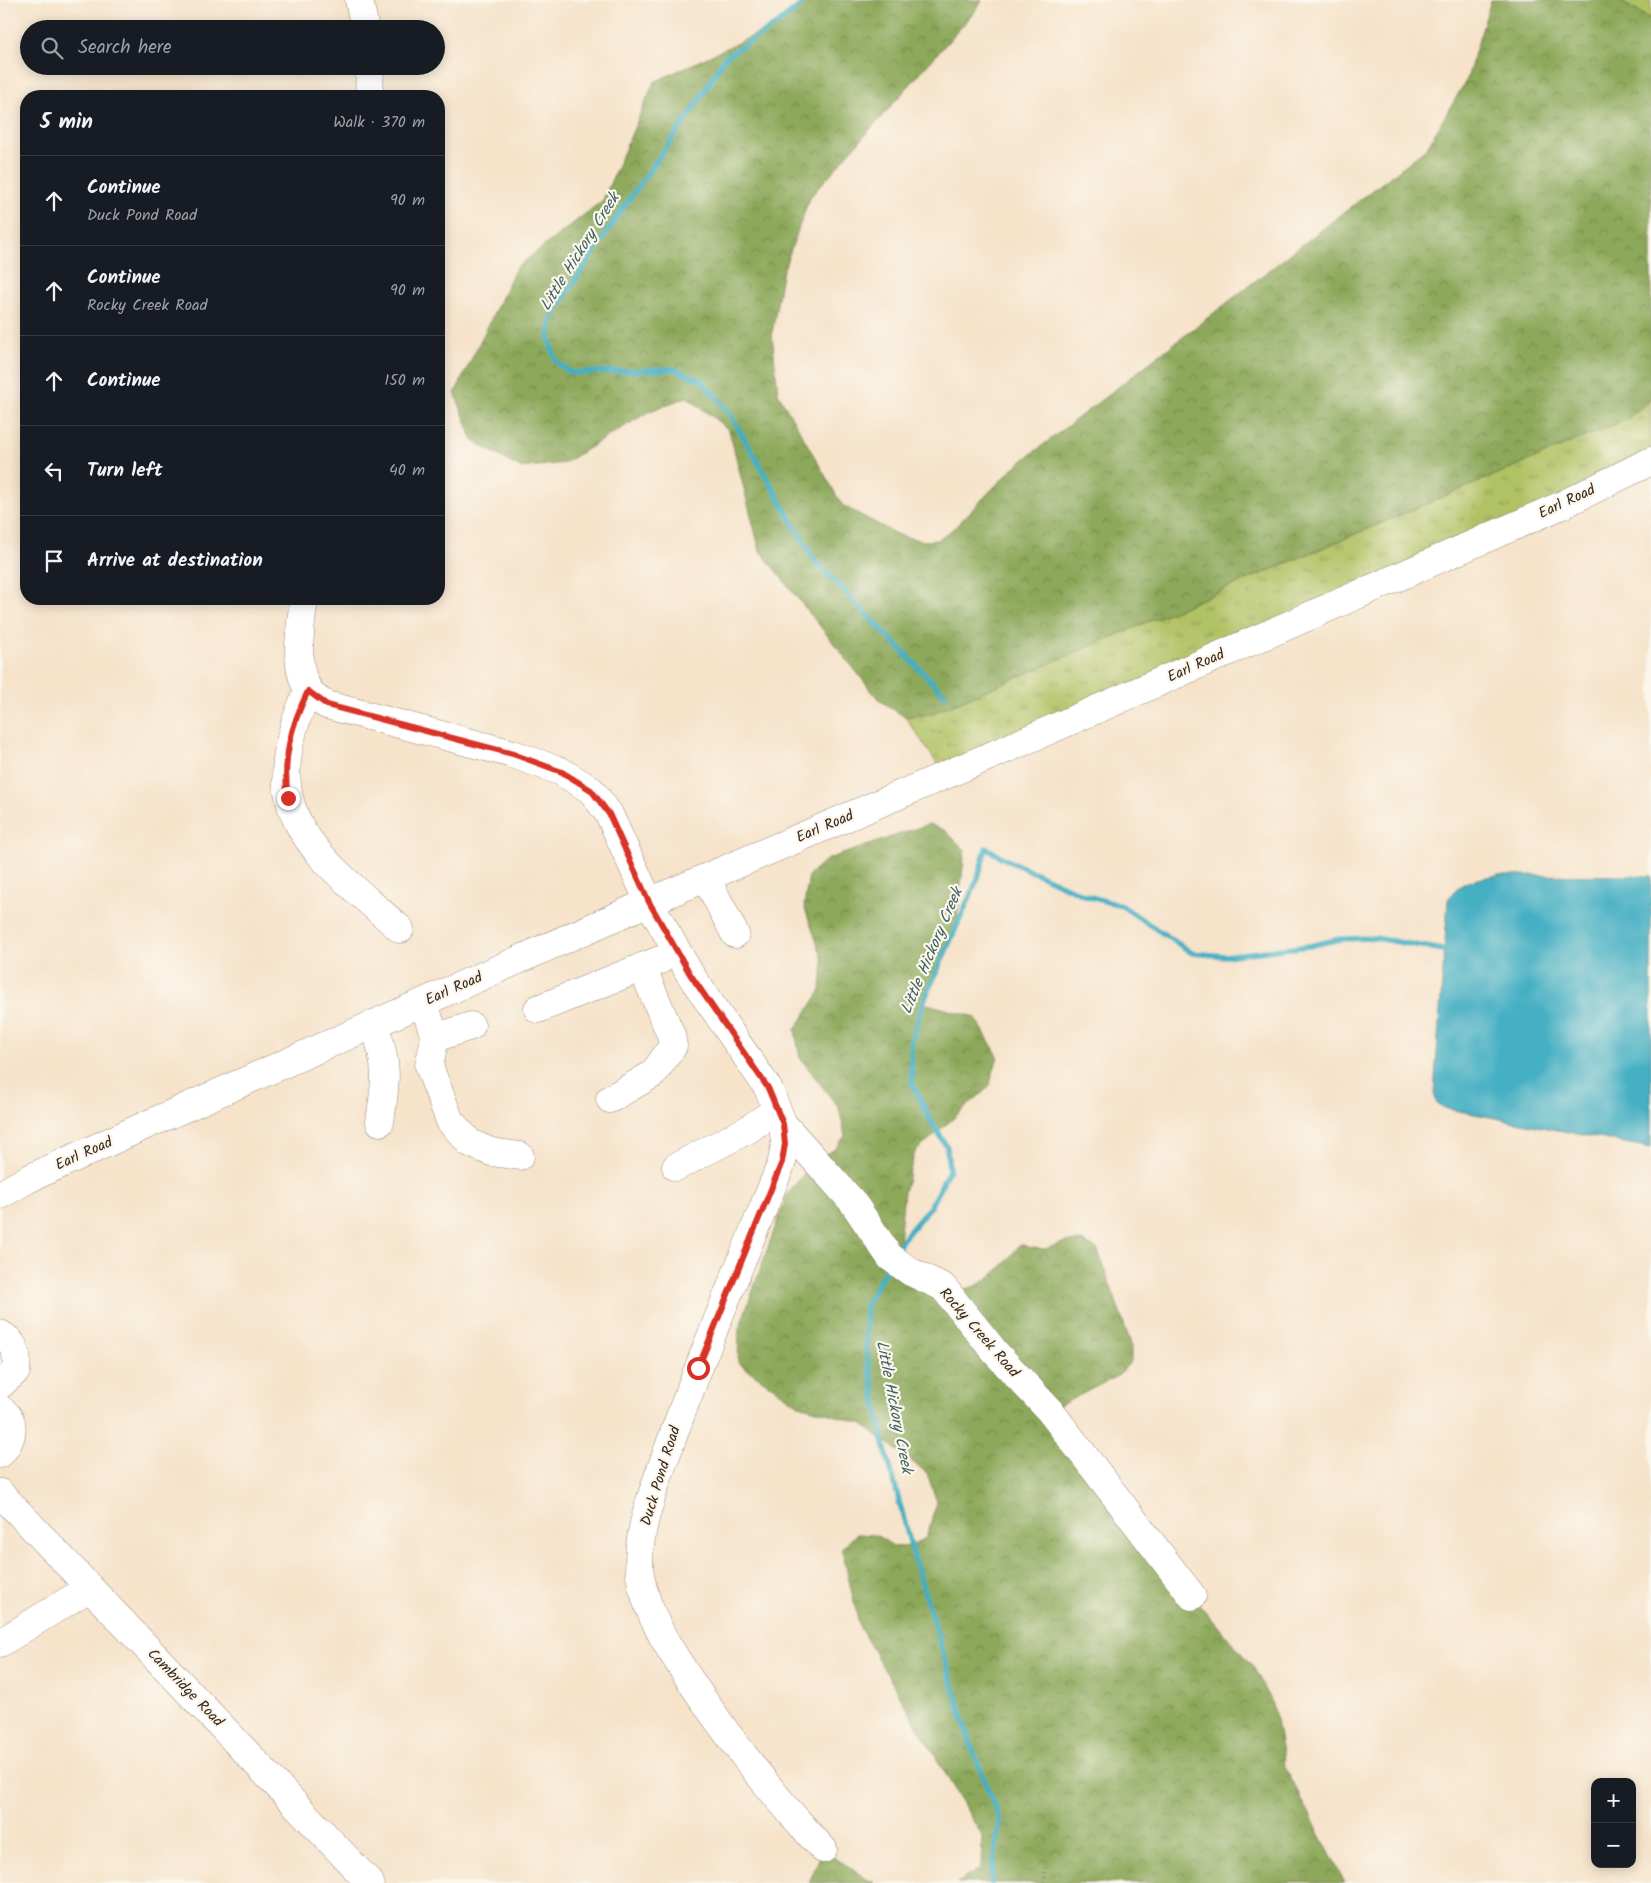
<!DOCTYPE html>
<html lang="en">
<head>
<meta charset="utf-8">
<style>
	:root { --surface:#171b24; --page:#242831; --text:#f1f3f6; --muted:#9ea1a6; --line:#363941 }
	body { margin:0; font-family:Kalam,sans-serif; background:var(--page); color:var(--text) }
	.controls { position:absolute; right:15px; bottom:15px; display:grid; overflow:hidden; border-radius:10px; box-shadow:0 2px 12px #0003 }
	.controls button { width:45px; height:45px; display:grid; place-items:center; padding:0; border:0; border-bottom:1px solid var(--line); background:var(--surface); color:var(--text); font:25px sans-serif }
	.stop { position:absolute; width:15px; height:15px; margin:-11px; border:4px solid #d93025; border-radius:50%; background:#fff }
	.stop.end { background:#d93025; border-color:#fff; box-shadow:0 1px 5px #0008 }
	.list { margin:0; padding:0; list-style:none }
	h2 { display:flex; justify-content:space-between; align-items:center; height:65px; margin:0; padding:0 20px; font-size:21px }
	h2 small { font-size:16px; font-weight:400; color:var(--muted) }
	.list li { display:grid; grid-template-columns:32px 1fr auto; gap:15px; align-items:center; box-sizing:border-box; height:90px; padding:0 20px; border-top:1px solid var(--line) }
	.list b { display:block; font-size:19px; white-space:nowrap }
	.list p { margin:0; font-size:16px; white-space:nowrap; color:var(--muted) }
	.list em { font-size:16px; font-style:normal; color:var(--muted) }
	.icon { flex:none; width:28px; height:28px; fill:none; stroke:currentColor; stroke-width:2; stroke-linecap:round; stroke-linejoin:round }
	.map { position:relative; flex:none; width:1651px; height:1883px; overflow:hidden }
	.search { position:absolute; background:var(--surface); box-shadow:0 2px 12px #0003; left:20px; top:20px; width:425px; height:55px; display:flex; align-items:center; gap:12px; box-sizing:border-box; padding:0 18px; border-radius:28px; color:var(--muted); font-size:19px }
	.panel { position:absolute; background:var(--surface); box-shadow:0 2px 12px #0003; left:20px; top:90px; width:425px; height:515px; border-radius:20px }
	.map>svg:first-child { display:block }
	.grass { fill:url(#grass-tufts); stroke:#767642 }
	.forest { fill:url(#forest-crowns); stroke:#64693c }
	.water { fill:#44afc3; stroke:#406c70 }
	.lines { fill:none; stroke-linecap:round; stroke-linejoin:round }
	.stream { stroke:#44afc3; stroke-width:5.5 }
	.minor-casing { stroke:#988674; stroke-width:29 }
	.major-casing { stroke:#988674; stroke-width:29 }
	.path { stroke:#988674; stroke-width:3; stroke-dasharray:1 4; stroke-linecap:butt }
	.minor { stroke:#fff; stroke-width:28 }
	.major { stroke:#fff; stroke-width:28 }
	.route { stroke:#d93025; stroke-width:6 }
	.labels { text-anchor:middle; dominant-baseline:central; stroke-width:4.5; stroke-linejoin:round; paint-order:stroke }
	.street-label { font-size:15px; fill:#3b2a1e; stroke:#fbf7ec }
	.water-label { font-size:16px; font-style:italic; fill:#3f5f60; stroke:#fbf7ec }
</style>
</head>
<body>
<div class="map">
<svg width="1651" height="1883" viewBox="0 0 1651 1883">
	<defs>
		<pattern id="grass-tufts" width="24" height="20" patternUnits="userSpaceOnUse" patternTransform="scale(1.25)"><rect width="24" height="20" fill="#b1c265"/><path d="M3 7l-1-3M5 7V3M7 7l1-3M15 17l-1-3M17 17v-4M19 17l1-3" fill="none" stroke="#919e53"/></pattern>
		<pattern id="forest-crowns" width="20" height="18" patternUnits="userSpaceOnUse" patternTransform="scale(1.25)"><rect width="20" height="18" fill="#8ca85a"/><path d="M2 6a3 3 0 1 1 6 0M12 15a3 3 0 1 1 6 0" fill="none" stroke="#74894a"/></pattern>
	</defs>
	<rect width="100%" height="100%" fill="#fbf7ec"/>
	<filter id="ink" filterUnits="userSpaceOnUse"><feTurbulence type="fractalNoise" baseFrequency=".02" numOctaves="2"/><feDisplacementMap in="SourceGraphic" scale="10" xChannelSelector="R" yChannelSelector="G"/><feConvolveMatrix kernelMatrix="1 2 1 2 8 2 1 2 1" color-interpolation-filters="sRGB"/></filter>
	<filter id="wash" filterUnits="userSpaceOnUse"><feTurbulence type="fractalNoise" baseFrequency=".0096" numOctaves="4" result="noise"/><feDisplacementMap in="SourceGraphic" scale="20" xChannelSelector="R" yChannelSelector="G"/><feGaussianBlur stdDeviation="1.12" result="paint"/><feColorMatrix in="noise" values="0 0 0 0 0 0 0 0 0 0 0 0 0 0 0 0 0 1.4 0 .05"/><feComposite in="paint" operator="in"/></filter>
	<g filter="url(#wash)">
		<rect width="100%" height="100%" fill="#f6e3ca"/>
		<!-- grass -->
		<g class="grass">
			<path d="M 1617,0 L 1651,0 L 1651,19 Z"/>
			<path d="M 1651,399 L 1651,461 L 945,775 L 905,717 L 930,714 L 1627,419 Z"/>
		</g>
		<!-- forest -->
		<g class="forest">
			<path d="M 802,0 L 982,0 L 978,8 L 810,197 L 782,274 L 772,334 L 778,393 L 842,505 L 898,535 L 923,541 L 937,540 L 953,529 L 1012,469 L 1426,149 L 1467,79 L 1491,0 L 1617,0 L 1651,19 L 1651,399 L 1627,419 L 930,714 L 905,717 L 879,700 L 760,551 L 729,430 L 687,397 L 650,411 L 564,463 L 520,468 L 473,441 L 455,393 L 516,268 L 603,200 L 654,82 L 776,25 L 800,5 Z"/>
			<path d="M 929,824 L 946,831 L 965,850 L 956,927 L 923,1003 L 975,1017 L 998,1056 L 989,1087 L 915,1152 L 904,1192 L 897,1262 C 912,1270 926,1280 941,1286 C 975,1301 1003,1267 1020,1244 L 1031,1248 L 1045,1249 L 1065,1242 L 1082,1241 L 1098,1250 L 1131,1344 L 1131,1361 L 1119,1375 L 1051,1410 L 1192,1596 L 1254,1668 L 1273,1704 L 1284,1765 L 1345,1883 L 957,1883 L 981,1868 L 982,1836 L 860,1628 L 842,1549 L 856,1534 L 876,1535 L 893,1546 L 905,1547 L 926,1538 L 937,1502 L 927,1473 L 861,1423 L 799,1405 L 738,1363 L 739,1329 L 786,1197 L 814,1160 L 835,1149 L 845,1136 L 839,1108 L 800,1058 L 795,1030 L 821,990 L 823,960 L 804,906 L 809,875 L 828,859 Z"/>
			<path d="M 823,1849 L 868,1880 L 875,1883 L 809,1883 Z"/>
		</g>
		<!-- water -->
		<path class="water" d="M 1498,875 L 1651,876 L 1651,1148 L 1443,1108 L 1437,1104 L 1434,1093 L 1448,900 C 1458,880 1478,879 1498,875 Z"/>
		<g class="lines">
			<!-- stream -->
			<g class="stream">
				<path d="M 802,0 L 801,5 L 776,25 L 725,57 L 695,107 L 623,208 L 574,282 L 552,318 L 549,338 L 556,362 L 572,373 L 674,369 L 701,380 L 729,412 L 815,561 L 945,695"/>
				<path d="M 896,1252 L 902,1240 L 930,1207 L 949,1170 L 947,1147 L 929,1118 L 912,1082 L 911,1043 L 923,1003 L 978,878 L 986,848 L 1007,860 L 1084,895 L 1122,906 L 1192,953 L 1225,956 L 1309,946 L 1340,939 L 1375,938 L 1443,950"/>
				<path d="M 889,1264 L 866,1304 L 866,1350 L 884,1444 L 915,1561 L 971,1745 L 1000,1820 L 991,1883"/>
			</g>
		</g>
	</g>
	<g filter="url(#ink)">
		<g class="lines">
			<!-- minor casing -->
			<g class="minor-casing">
				<g id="minor">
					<path d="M 359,0 L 365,29"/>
					<path d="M 369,96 L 370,66"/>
					<path d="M 304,599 C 300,632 288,689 327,705 L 513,754 L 562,772 L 591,790 L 609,814 L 649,902 L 690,974 L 768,1088 L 783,1124 L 852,1201 L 890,1257 L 911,1272 L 943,1287 L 995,1352 L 1050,1411 L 1192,1596"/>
					<path d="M 308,691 C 251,814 315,853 400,929"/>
					<path d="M 706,878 L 735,934"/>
					<path d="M 424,1003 L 435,1038 L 429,1066 L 450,1121 L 470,1143 L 491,1152 L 520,1156"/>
					<path d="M 538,1009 L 660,960"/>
					<path d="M 374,1025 C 389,1066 386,1081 380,1122"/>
					<path d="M 435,1038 L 471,1026"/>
					<path d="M 610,1099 L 653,1074 L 673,1046 L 671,1035 L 642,967"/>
					<path d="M 783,1124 L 785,1144 L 782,1162 C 745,1253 706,1344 673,1436 C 659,1476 634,1532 640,1575 C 647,1618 674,1656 698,1692 C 736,1748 777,1800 823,1849"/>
					<path d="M 676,1167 L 747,1130 L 777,1110"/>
					<path d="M 0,1334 C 16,1342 18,1355 16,1371 L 0,1385"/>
					<path d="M 0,1409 C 18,1421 13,1440 0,1454"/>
					<path d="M 0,1493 L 370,1883"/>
					<path d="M 0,1643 L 89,1588"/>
				</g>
			</g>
			<!-- major casing -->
			<g class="major-casing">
				<path id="major" d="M 0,1195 L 28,1179 L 144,1126 L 649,902 L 1004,750 L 1562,505 L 1651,461"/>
			</g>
			<!-- path -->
			<path class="path" d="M 1044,1883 L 1046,1866"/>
			<!-- minor -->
			<use href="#minor" class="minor"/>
			<!-- major -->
			<use href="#major" class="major"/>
		</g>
	</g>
	<g class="lines" filter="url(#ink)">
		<!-- route -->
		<path class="route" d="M 288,798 C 282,758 291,726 308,691 L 327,705 L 513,754 L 562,772 L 591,790 L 609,814 L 649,902 L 690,974 L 768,1088 L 783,1124 L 785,1144 L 782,1162 L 698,1368"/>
	</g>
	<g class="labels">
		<!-- street labels -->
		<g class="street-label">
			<text transform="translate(1567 502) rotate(-25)">Earl Road</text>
			<text transform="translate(1196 666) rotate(-24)">Earl Road</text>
			<text transform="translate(825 827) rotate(-23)">Earl Road</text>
			<text transform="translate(454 989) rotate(-24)">Earl Road</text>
			<text transform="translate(84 1154) rotate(-24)">Earl Road</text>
			<text transform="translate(979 1333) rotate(49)">Rocky Creek Road</text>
			<text transform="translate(661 1476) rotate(-73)">Duck Pond Road</text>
			<text transform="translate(185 1688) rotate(46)">Cambridge Road</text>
		</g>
		<!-- water labels -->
		<g class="water-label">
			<text transform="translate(580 252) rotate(-58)">Little Hickory Creek</text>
			<text transform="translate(932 951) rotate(-67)">Little Hickory Creek</text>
			<text transform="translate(894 1407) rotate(79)">Little Hickory Creek</text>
		</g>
	</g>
</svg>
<div class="controls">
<button>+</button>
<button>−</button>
</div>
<div class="stop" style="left:698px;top:1368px"></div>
<div class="stop end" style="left:288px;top:798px"></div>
<div class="search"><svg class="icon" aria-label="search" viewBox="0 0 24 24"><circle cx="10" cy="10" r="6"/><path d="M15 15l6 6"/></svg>Search here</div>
<section class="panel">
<h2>5 min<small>Walk · 370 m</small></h2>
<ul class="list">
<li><svg class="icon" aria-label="ahead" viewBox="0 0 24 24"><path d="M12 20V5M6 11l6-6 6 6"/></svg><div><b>Continue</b><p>Duck Pond Road</p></div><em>90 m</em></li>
<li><svg class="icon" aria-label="ahead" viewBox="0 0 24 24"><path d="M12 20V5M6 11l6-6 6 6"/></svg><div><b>Continue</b><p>Rocky Creek Road</p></div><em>90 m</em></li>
<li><svg class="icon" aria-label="ahead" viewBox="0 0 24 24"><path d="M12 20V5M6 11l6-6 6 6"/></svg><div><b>Continue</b></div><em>150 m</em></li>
<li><svg class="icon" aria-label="left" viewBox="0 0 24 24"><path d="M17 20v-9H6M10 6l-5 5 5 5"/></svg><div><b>Turn left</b></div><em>40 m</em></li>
<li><svg class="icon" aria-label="arrive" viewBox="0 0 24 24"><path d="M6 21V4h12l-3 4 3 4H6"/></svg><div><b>Arrive at destination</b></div></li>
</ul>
</section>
</div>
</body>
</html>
